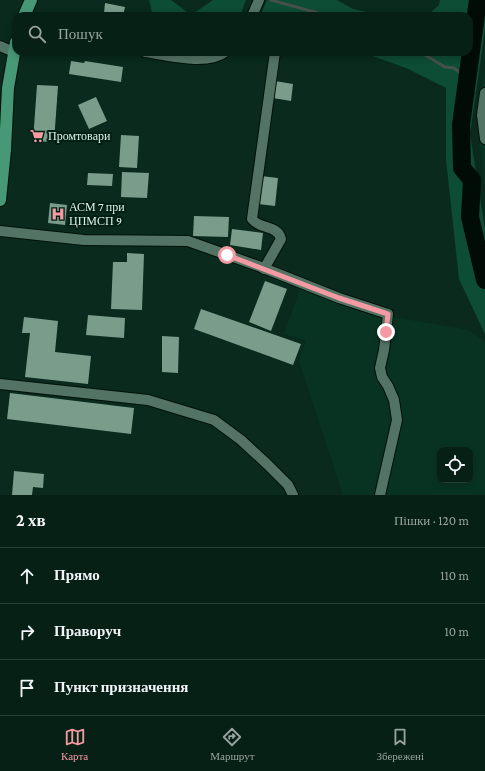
<!DOCTYPE html>
<html lang="uk">
<head>
<meta charset="utf-8">
<style>
	:root { --surface:#072016; --page:#152d23; --text:#f1f3f6; --muted:#98a3a1; --line:#283e35; --accent:#f49aa3 }
	body { margin:0; font-family:"Crimson Pro",serif; background:var(--page); color:var(--text) }
	.controls { position:absolute; right:12px; bottom:12px; display:grid; overflow:hidden; border-radius:8px; box-shadow:0 2px 6px #0003 }
	.controls button { width:36px; height:36px; display:grid; place-items:center; padding:0; border:0; border-bottom:1px solid var(--line); background:var(--surface); color:var(--text); font:20px sans-serif }
	.stop { position:absolute; width:12px; height:12px; margin:-9px; border:3px solid #f49aa3; border-radius:50%; background:#fff }
	.stop.end { background:#f49aa3; border-color:#fff; box-shadow:0 1px 4px #0008 }
	.list { margin:0; padding:0; list-style:none }
	h2 { display:flex; justify-content:space-between; align-items:center; height:52px; margin:0; padding:0 16px; font-size:17px }
	h2 small { font-size:13px; font-weight:400; color:var(--muted) }
	.list li { display:grid; grid-template-columns:26px 1fr auto; gap:12px; align-items:center; box-sizing:border-box; height:56px; padding:0 16px; border-top:1px solid var(--line) }
	.list b { display:block; font-size:15px; white-space:nowrap }
	.list em { font-size:13px; font-style:normal; color:var(--muted) }
	.icon { flex:none; width:22px; height:22px; fill:none; stroke:currentColor; stroke-width:2; stroke-linecap:round; stroke-linejoin:round }
	.map { position:relative; flex:none; width:485px; height:495px; overflow:hidden }
	.search { position:absolute; background:var(--surface); box-shadow:0 2px 6px #0003; left:12px; right:12px; top:12px; height:44px; display:flex; align-items:center; gap:10px; box-sizing:border-box; padding:0 14px; border-radius:12px; color:var(--muted); font-size:15px }
	.sheet { height:220px; background:var(--surface) }
	nav { display:flex; justify-content:space-around; align-items:center; box-sizing:border-box; height:56px; border-top:1px solid var(--line); background:var(--surface); font-size:11px; color:var(--muted) }
	nav a { display:grid; justify-items:center; gap:2px }
	nav .on { color:var(--accent) }
	.map>svg:first-child { display:block }
	.built { fill:#083323; fill-rule:evenodd }
	.green { fill:#0d4c35 }
	.lines { fill:none; stroke-linecap:round; stroke-linejoin:round }
	.stream { stroke:#44514a; stroke-width:3 }
	.river { stroke:#020c07; stroke-width:18 }
	.building { fill:#7a9c8b }
	.minor-casing { stroke:#001108; stroke-width:12 }
	.major-casing { stroke:#001108; stroke-width:14 }
	.minor { stroke:#537364; stroke-width:10 }
	.major { stroke:#479877; stroke-width:12 }
	.route { stroke:#f49aa3; stroke-width:5 }
	.labels { text-anchor:middle; dominant-baseline:central; stroke-width:4; stroke-linejoin:round; paint-order:stroke }
	.poi-label { font-size:12px; fill:#dff1e7; stroke:#012013; text-anchor:start }
</style>
</head>
<body>
<div class="map">
<svg width="485" height="495" viewBox="0 0 485 495">
	<rect width="100%" height="100%" fill="#092a1d"/>
	<!-- built -->
	<g class="built">
		<path d="M 485,73 L 485,188 L 476,109 Z"/>
		<path d="M 301,286 L 359,311 L 469,330 L 485,342 L 485,495 L 343,495 L 299,361 L 306,340 L 284,334 ZM 440,450 L 470,450 L 470,480 L 440,480 Z"/>
	</g>
	<!-- green -->
	<g class="green">
		<path d="M 149,0 L 171,0 L 191,15 L 213,0 L 246,0 L 240,16 L 153,16 Z"/>
		<path d="M 267,0 L 337,0 L 353,9 L 385,16 L 260,16 Z"/>
		<path d="M 440,0 L 485,0 L 485,30 L 470,134 L 485,229 L 485,334 L 459,279 L 446,160 L 446,88 L 406,68 L 361,52 L 469,52 L 469,16 L 427,16 L 439,5 Z"/>
	</g>
	<g class="lines">
		<!-- stream -->
		<g class="stream">
			<path d="M 271,0 L 318,13 L 320,16"/>
			<path d="M 420,52 L 445,67 L 454,68 L 467,78"/>
		</g>
		<!-- river -->
		<path class="river" d="M 478,0 L 461,125 L 462,168 L 472,180 L 470,217 L 485,280"/>
	</g>
	<!-- building -->
	<g class="building">
		<path d="M 105,3 L 125,7 L 123,16 L 96,16 L 96,12 L 104,13 Z"/>
		<path d="M 71,61 L 84,63 L 85,61 L 123,67 L 121,82 L 69,74 Z"/>
		<path d="M 275,81 L 293,84 L 291,101 L 273,98 Z"/>
		<path d="M 37,85 L 58,86 L 54,142 L 33,141 Z"/>
		<path d="M 96,97 L 107,121 L 89,129 L 78,105 Z"/>
		<path d="M 121,135 L 139,136 L 137,168 L 119,167 Z"/>
		<path d="M 122,172 L 149,173 L 147,198 L 121,197 Z"/>
		<path d="M 88,173 L 113,174 L 112,186 L 87,185 Z"/>
		<path d="M 261,176 L 278,178 L 275,206 L 258,204 Z"/>
		<path d="M 50,203 L 67,205 L 65,225 L 48,223 Z"/>
		<path d="M 194,216 L 229,217 L 228,237 L 193,236 Z"/>
		<path d="M 232,229 L 263,233 L 261,250 L 230,245 Z"/>
		<path d="M 127,253 L 144,254 L 142,310 L 111,309 L 113,262 L 127,262 Z"/>
		<path d="M 265,281 L 287,289 L 271,331 L 249,322 Z"/>
		<path d="M 201,309 L 301,344 L 293,365 L 194,329 Z"/>
		<path d="M 88,315 L 125,318 L 124,338 L 86,335 Z"/>
		<path d="M 24,317 L 58,321 L 55,352 L 91,356 L 88,384 L 25,377 L 30,333 L 22,333 Z"/>
		<path d="M 162,336 L 179,337 L 178,373 L 162,372 Z"/>
		<path d="M 10,393 L 134,408 L 131,434 L 7,419 Z"/>
		<path d="M 14,471 L 44,474 L 43,488 L 33,487 L 32,495 L 12,495 Z"/>
	</g>
	<g class="lines">
		<!-- minor casing -->
		<g class="minor-casing">
			<g id="minor">
				<path d="M 252,16 L 259,0"/>
				<path d="M 0,46 L 14,52"/>
				<path d="M 145,52 C 167,55 207,66 225,52"/>
				<path d="M 485,93 L 482,115 L 485,139"/>
				<path d="M 0,231 L 84,240 L 188,241 L 261,267 L 339,298 L 388,314 L 384,350 L 380,368 L 382,377 L 388,386 L 394,400 L 397,420 L 380,495"/>
				<path d="M 264,269 L 281,239 C 278,225 259,229 252,219 L 275,52"/>
				<path d="M 0,384 L 148,400 L 214,420 L 241,440 L 267,464 L 288,485 L 293,495"/>
			</g>
		</g>
		<!-- major casing -->
		<g class="major-casing">
			<g id="major">
				<path d="M 24,16 L 31,0"/>
				<path d="M 0,200 L 5,150 L 8,88 L 16,42"/>
			</g>
		</g>
		<!-- minor -->
		<use href="#minor" class="minor"/>
		<!-- major -->
		<use href="#major" class="major"/>
	</g>
	<g class="lines">
		<!-- route -->
		<path class="route" d="M 227,255 L 339,298 L 385,313 L 388,314 L 386,332"/>
	</g>
	<!-- icons -->
	<defs>
		<g id="supermarket-bare" transform="scale(1.08)"><path d="M-6-5.5h2.5l.6 2H6L4.5 2H-2.5L-4.4-4H-6ZM-1.5 3.2a1.3 1.3 0 1 0 .1 0ZM3 3.2a1.3 1.3 0 1 0 .1 0Z" fill="#f49aa3" stroke="#012013" stroke-width="2.5" paint-order="stroke"/></g>
		<g id="hospital-bare" transform="scale(1.08)"><path d="M-5-5h3v3.5h4V-5h3V5h-3V1.5h-4V5h-3Z" fill="#f49aa3" stroke="#012013" stroke-width="2.5" paint-order="stroke"/></g>
	</defs>
	<g fill-rule="evenodd">
		<use href="#supermarket-bare" x="37" y="136"/>
		<use href="#hospital-bare" x="58" y="214"/>
	</g>
	<g class="labels">
		<!-- poi labels -->
		<g class="poi-label">
			<text x="48" y="136">Промтовари</text>
			<text x="69" y="207">АСМ 7 при<tspan x="69" dy="14">ЦПМСП 9</tspan></text>
		</g>
	</g>
</svg>
<div class="controls">
<button><svg class="icon" aria-label="locate" viewBox="0 0 24 24"><circle cx="12" cy="12" r="6"/><path d="M12 2v4M12 18v4M2 12h4M18 12h4"/></svg></button>
</div>
<div class="stop" style="left:227px;top:255px"></div>
<div class="stop end" style="left:386px;top:332px"></div>
<div class="search"><svg class="icon" aria-label="search" viewBox="0 0 24 24"><circle cx="10" cy="10" r="6"/><path d="M15 15l6 6"/></svg>Пошук</div>
</div>
<section class="sheet">
<h2>2 хв<small>Пішки · 120 m</small></h2>
<ul class="list">
<li><svg class="icon" aria-label="ahead" viewBox="0 0 24 24"><path d="M12 20V5M6 11l6-6 6 6"/></svg><div><b>Прямо</b></div><em>110 m</em></li>
<li><svg class="icon" aria-label="right" viewBox="0 0 24 24"><path d="M7 20v-9h11M14 6l5 5-5 5"/></svg><div><b>Праворуч</b></div><em>10 m</em></li>
<li><svg class="icon" aria-label="arrive" viewBox="0 0 24 24"><path d="M6 21V4h12l-3 4 3 4H6"/></svg><div><b>Пункт призначення</b></div></li>
</ul>
</section>
<nav>
<a class="on"><svg class="icon" aria-label="map" viewBox="0 0 24 24"><path d="M3 6l6-2 6 2 6-2v14l-6 2-6-2-6 2zM9 4v14M15 6v14"/></svg>Карта</a>
<a><svg class="icon" aria-label="directions" viewBox="0 0 24 24"><path d="M12 3l9 9-9 9-9-9zM9 14v-3h6M13 9l2 2-2 2"/></svg>Маршрут</a>
<a><svg class="icon" aria-label="saved" viewBox="0 0 24 24"><path d="M7 4h10v16l-5-4-5 4z"/></svg>Збережені</a>
</nav>
</body>
</html>
